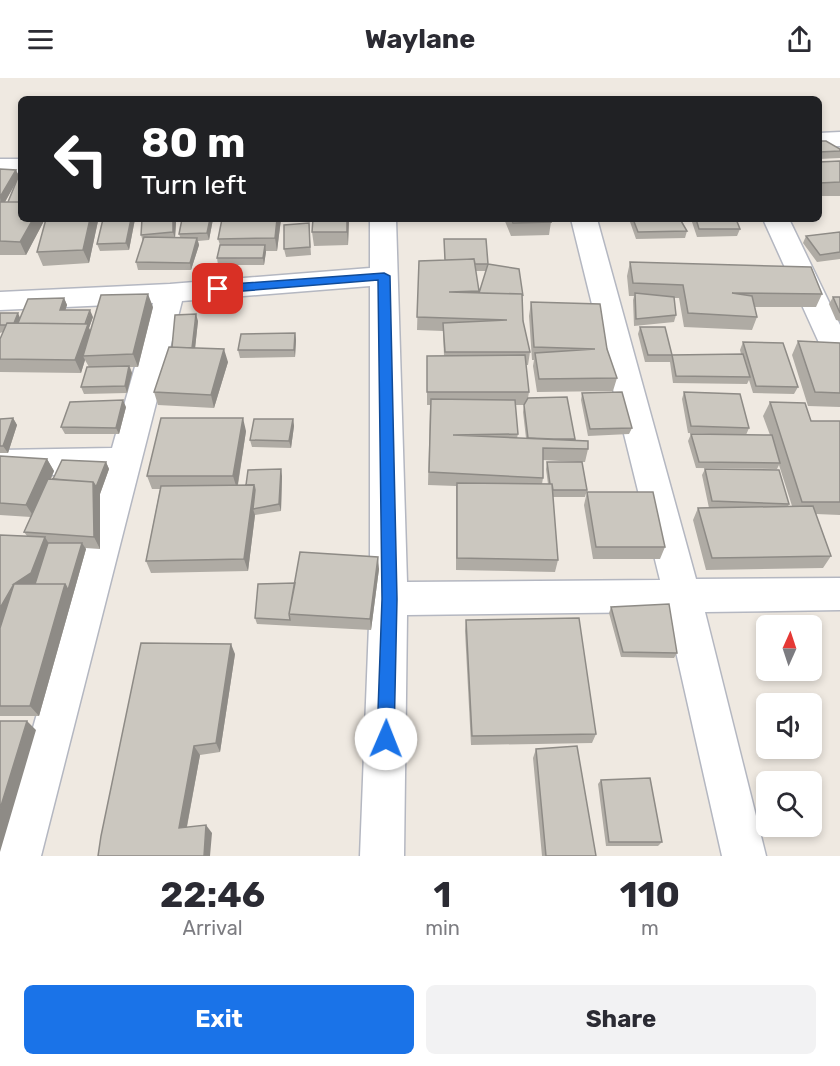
<!DOCTYPE html>
<style>
body{margin:0;font-family:Rubik,sans-serif;background:#f2f2f3;color:#2b2b33;height:100vh;display:flex;flex-direction:column;font-size:22px;white-space:nowrap}
*{box-sizing:border-box;margin:0}
p{font-size:20px;color:#7c7c81}
.icon{flex:none;width:33px;height:33px;fill:none;stroke:currentColor;stroke-width:2;stroke-linecap:round;stroke-linejoin:round}
.map{position:relative;height:778px;overflow:hidden}
.side{display:flex;flex-direction:column;background:#fff;flex:1}
.side>*{flex:none}
.top-card{position:absolute;left:18px;top:18px;width:804px;height:126px;border-radius:9px;box-shadow:0 3px 9px #0003;background:#202124;color:#fff;overflow:hidden}
.needle{width:39px;rotate:3deg}
.controls{position:absolute;left:756px;top:537px;display:grid;gap:12px}
.controls a{display:grid;place-items:center;width:66px;height:66px;border-radius:9px;background:#fff;box-shadow:0 3px 9px #0003;font-size:30px}
.pin{position:absolute;display:grid;place-items:center;width:51px;height:51px;color:#fff;margin:-26px;border-radius:12px;box-shadow:0 3px 9px #0006}
.me{position:absolute;width:66px;margin:-33px;rotate:1deg;stroke-linejoin:round;filter:drop-shadow(0 0 4px #0008)}
.turn{display:flex;align-items:center;gap:21px;height:126px;padding:0 24px;font-size:27px}
.turn .icon{width:78px;height:78px;stroke-width:2.5}
.turn b{display:block;font-size:42px;line-height:51px}
.eta{display:flex;justify-content:space-evenly;align-items:center;height:102px;text-align:center}
.eta b{font-size:36px;font-weight:700;line-height:42px}
.button{display:flex;gap:12px;margin-top:auto;padding:12px 24px}
.button a{flex:1;height:69px;border-radius:9px;background:#1a73e8;color:#fff;font-size:24px;font-weight:700;line-height:69px;text-align:center}
.button a+a{background:#f2f2f3;color:#2b2b33}
header{display:flex;justify-content:space-between;align-items:center;height:78px;padding:0 24px;background:#fff;font-size:27px;font-weight:700}
.map>svg:first-child{display:block}
.lines{fill:none;stroke-linecap:round;stroke-linejoin:round}
.minor-casing{stroke:#b4b7c1;stroke-width:3}
.minor{fill:#fff;fill-rule:evenodd}
.wall{fill:#afaba4;fill-rule:evenodd}
.shaded-wall{fill:#8e8b86}
.building{fill:#cbc7bf;stroke:#8e8b86;stroke-width:1.5}
.route{fill:#1a73e8;stroke:#114b97;stroke-width:1.5}
</style>
<header><svg class="icon" aria-label="menu" viewBox="0 0 24 24"><path d="M4 6h16M4 12h16M4 18h16"/></svg>Waylane<svg class="icon" aria-label="share" viewBox="0 0 24 24"><path d="M12 15V3M7 8l5-5 5 5M5 13v7h14v-7"/></svg></header>
<div class="map">
<svg width="840" height="778" viewBox="0 0 840 778">
<rect width="100%" height="100%" fill="#efe9e1"/>
<g class="lines">
<defs>
<path id="minor" d="M 840,54 L 840,68 L 819,69 L 819,55 Z
M 0,81 L 21,81 L 21,95 L 0,95 Z
M 370,141 L 396,141 L 407,504 L 660,502 L 571,141 L 597,141 L 696,501 L 840,500 L 840,532 L 705,534 L 766,778 L 722,778 L 667,534 L 407,537 L 404,778 L 360,778 L 370,521 L 370,208 L 182,223 L 41,778 L 0,778 L 0,766 L 105,396 L 0,398 L 0,372 L 112,370 L 153,225 L 0,232 L 0,214 L 170,206 L 370,190 Z
M 763,141 L 789,141 L 840,247 L 840,288 L 830,285 L 825,278 Z"/>
</defs>
<use href="#minor" class="minor-casing"/>
<use href="#minor" class="minor"/>
</g>
<path class="wall" d="M 819,63 L 840,71 L 840,80 L 819,81 Z
M 840,83 L 840,118 L 819,118 L 819,84 Z
M 0,91 L 16,92 L 19,98 L 21,141 L 45,141 L 26,177 L 0,177 ZM 16,104 L 8,124 L 5,124 Z
M 46,141 L 97,141 L 98,143 L 89,185 L 43,188 L 37,174 Z
M 103,141 L 135,141 L 129,172 L 100,173 L 97,166 Z
M 182,141 L 213,141 L 209,162 L 198,163 L 199,167 L 191,192 L 138,192 L 136,184 L 143,164 L 141,157 L 176,144 L 175,159 L 180,159 L 179,156 Z
M 222,141 L 281,141 L 277,173 L 266,173 L 264,187 L 218,187 L 217,180 L 220,167 L 218,161 Z
M 313,141 L 349,141 L 348,167 L 314,168 L 312,154 Z
M 504,141 L 550,141 L 551,144 L 549,157 L 511,158 Z
M 629,141 L 680,141 L 687,153 L 685,160 L 636,161 Z
M 691,141 L 736,141 L 740,151 L 737,158 L 697,159 Z
M 309,145 L 311,177 L 286,179 L 284,171 Z
M 840,154 L 840,181 L 817,184 L 803,165 L 806,158 Z
M 444,161 L 488,186 L 523,243 L 530,274 L 528,287 L 526,287 L 529,314 L 528,320 L 575,361 L 575,362 L 588,371 L 585,384 L 582,384 L 587,412 L 585,419 L 553,419 L 558,482 L 555,494 L 456,492 L 456,408 L 428,407 L 430,327 L 427,327 L 427,278 L 444,278 L 443,253 L 417,252 L 419,183 L 445,182 ZM 476,193 L 486,193 L 479,215 L 478,215 ZM 515,327 L 524,327 L 523,334 L 526,360 L 517,360 L 518,356 ZM 543,382 L 577,384 L 547,384 L 546,391 L 548,406 L 542,406 L 543,400 Z
M 630,184 L 822,216 L 816,229 L 755,229 L 757,239 L 752,252 L 684,249 L 679,220 L 674,220 L 676,237 L 674,244 L 634,248 L 633,222 L 634,218 L 629,218 L 627,198 Z
M 833,219 L 840,219 L 840,243 L 836,242 L 829,226 Z
M 64,220 L 67,227 L 65,232 L 93,239 L 89,250 L 91,253 L 153,229 L 138,289 L 130,289 L 132,295 L 127,315 L 84,316 L 81,309 L 89,289 L 85,282 L 81,295 L 0,294 L 0,261 L 3,254 L 0,255 L 0,235 L 20,240 Z
M 531,224 L 607,271 L 617,300 L 613,313 L 537,314 L 533,288 L 534,282 L 532,282 L 529,238 Z
M 198,243 L 195,270 L 228,284 L 214,330 L 158,327 L 154,314 L 172,269 Z
M 640,249 L 672,277 L 741,276 L 740,272 L 743,264 L 798,309 L 794,316 L 753,315 L 749,302 L 747,306 L 673,305 L 670,284 L 645,284 L 638,256 Z
M 295,255 L 296,262 L 295,279 L 240,280 L 238,272 Z
M 798,263 L 840,265 L 840,329 L 808,328 L 792,277 Z
M 684,314 L 749,350 L 746,357 L 770,357 L 763,338 L 770,324 L 811,343 L 840,343 L 840,437 L 816,436 L 831,478 L 823,490 L 706,492 L 693,442 L 698,430 L 709,430 L 702,397 L 705,391 L 789,426 L 788,429 L 792,428 L 779,387 L 777,391 L 696,390 L 688,363 L 691,356 L 733,357 L 688,355 L 682,321 Z
M 582,315 L 632,350 L 629,356 L 588,358 L 581,322 Z
M 126,329 L 119,356 L 65,356 L 61,349 Z
M 13,340 L 17,347 L 8,375 L 0,375 L 0,341 Z
M 293,341 L 294,348 L 291,370 L 252,369 L 250,362 Z
M 246,353 L 238,407 L 246,407 L 282,398 L 281,433 L 255,437 L 248,493 L 151,495 L 146,483 L 160,411 L 152,411 L 147,398 Z
M 0,378 L 47,381 L 54,393 L 51,401 L 53,401 L 106,384 L 109,391 L 100,416 L 100,471 L 85,470 L 86,471 L 39,638 L 0,638 L 0,457 L 27,458 L 24,454 L 31,439 L 0,437 Z
M 587,414 L 665,469 L 660,481 L 593,481 L 584,427 Z
M 379,491 L 371,552 L 257,546 L 255,540 L 295,505 Z
M 611,529 L 677,575 L 674,580 L 621,579 L 609,535 Z
M 466,542 L 596,656 L 592,665 L 471,667 L 465,553 Z
M 235,576 L 220,674 L 200,677 L 187,749 L 212,755 L 98,778 Z
M 536,671 L 596,778 L 542,778 L 533,680 Z
M 601,702 L 662,764 L 658,768 L 606,768 L 598,706 Z"/>
<path class="shaded-wall" d="M 16,92 L 19,99 L 1,131 L 0,119 Z
M 33,141 L 45,141 L 26,177 L 20,164 Z
M 90,141 L 97,141 L 98,143 L 89,185 L 83,172 Z
M 131,141 L 135,141 L 129,172 L 126,165 Z
M 173,141 L 175,141 L 176,144 L 175,161 L 173,154 Z
M 210,141 L 213,141 L 209,162 L 207,155 Z
M 277,141 L 281,141 L 277,173 L 275,160 Z
M 347,141 L 349,141 L 348,167 L 347,154 Z
M 197,160 L 199,167 L 191,192 L 190,185 Z
M 265,167 L 266,174 L 264,187 L 263,180 Z
M 148,216 L 153,229 L 138,289 L 133,276 Z
M 64,220 L 67,227 L 63,240 L 60,232 Z
M 90,232 L 93,239 L 89,250 L 93,259 L 83,278 L 85,282 L 81,295 L 75,282 Z
M 18,235 L 21,242 L 17,248 L 13,247 Z
M 196,236 L 198,243 L 194,280 L 192,273 Z
M 295,255 L 296,262 L 295,279 L 294,272 Z
M 224,271 L 228,284 L 214,330 L 211,317 Z
M 129,288 L 132,295 L 127,315 L 125,308 Z
M 123,322 L 126,329 L 119,356 L 116,350 Z
M 13,340 L 17,347 L 8,375 L 3,368 Z
M 243,340 L 246,353 L 237,411 L 233,398 Z
M 293,341 L 294,348 L 291,370 L 289,363 Z
M 47,381 L 54,393 L 34,439 L 26,427 Z
M 106,384 L 109,391 L 100,416 L 100,471 L 94,459 L 93,404 Z
M 281,391 L 282,398 L 281,433 L 279,426 Z
M 254,407 L 257,419 L 253,431 L 255,437 L 248,493 L 244,481 Z
M 45,459 L 52,471 L 39,507 L 0,556 L 0,530 Z
M 82,465 L 86,471 L 39,638 L 30,628 L 65,506 Z
M 378,479 L 379,491 L 371,552 L 370,541 Z
M 231,566 L 235,576 L 220,674 L 216,665 Z
M 27,643 L 36,652 L 0,774 L 0,731 Z
M 194,668 L 200,677 L 185,758 L 179,750 Z
M 206,747 L 212,755 L 210,778 L 204,778 Z"/>
<path class="building" d="M 819,63 L 826,63 L 840,71 L 840,73 L 819,74 Z
M 840,83 L 840,104 L 819,105 L 819,84 Z
M 0,91 L 16,92 L 0,119 Z
M 19,97 L 21,97 L 21,124 L 8,124 Z
M 0,124 L 21,124 L 21,141 L 33,141 L 20,164 L 0,163 Z
M 46,141 L 90,141 L 83,172 L 37,174 Z
M 103,141 L 131,141 L 126,165 L 97,166 Z
M 142,141 L 173,141 L 173,154 L 141,157 Z
M 182,141 L 210,141 L 207,155 L 179,156 Z
M 222,141 L 277,141 L 275,160 L 218,161 Z
M 313,141 L 347,141 L 347,154 L 312,154 Z
M 511,141 L 550,141 L 551,144 L 513,145 Z
M 633,141 L 680,141 L 687,153 L 638,154 Z
M 696,141 L 736,141 L 740,151 L 699,151 Z
M 309,145 L 310,169 L 284,171 L 284,147 Z
M 840,154 L 840,174 L 820,177 L 806,158 Z
M 144,159 L 197,160 L 190,185 L 136,184 Z
M 444,161 L 486,161 L 488,186 L 475,186 L 474,181 L 445,182 Z
M 220,167 L 265,167 L 263,180 L 217,180 Z
M 474,181 L 479,213 L 449,214 L 522,216 L 523,243 L 530,274 L 445,274 L 443,245 L 507,242 L 417,239 L 419,183 Z
M 630,184 L 811,189 L 822,216 L 732,215 L 752,218 L 757,239 L 688,235 L 683,207 L 633,205 Z
M 488,186 L 519,191 L 523,218 L 522,216 L 479,215 Z
M 635,215 L 674,219 L 676,237 L 636,241 Z
M 148,216 L 133,276 L 83,278 L 101,217 Z
M 833,219 L 840,219 L 840,235 Z
M 64,220 L 60,232 L 90,232 L 85,246 L 18,245 L 28,221 Z
M 531,224 L 600,226 L 607,271 L 617,300 L 539,301 L 535,275 L 595,271 L 534,269 Z
M 0,235 L 18,235 L 14,245 L 7,245 L 6,247 L 0,247 Z
M 196,236 L 192,270 L 172,269 L 175,237 Z
M 7,245 L 88,246 L 75,282 L 0,281 L 0,261 Z
M 640,249 L 665,249 L 672,277 L 648,277 Z
M 295,255 L 294,272 L 238,272 L 241,256 Z
M 798,263 L 840,265 L 840,315 L 815,314 Z
M 743,264 L 783,265 L 798,309 L 756,308 Z
M 169,269 L 224,271 L 211,317 L 154,314 Z
M 743,276 L 750,299 L 676,298 L 672,277 Z
M 525,277 L 529,314 L 427,314 L 427,278 Z
M 129,288 L 125,308 L 81,309 L 87,289 Z
M 622,314 L 632,350 L 590,351 L 582,315 Z
M 684,314 L 740,316 L 749,350 L 691,348 Z
M 567,319 L 575,361 L 554,361 L 528,360 L 524,327 L 528,320 Z
M 431,321 L 515,322 L 518,356 L 453,357 L 588,363 L 588,371 L 543,370 L 543,400 L 429,394 Z
M 123,322 L 116,350 L 61,349 L 70,324 Z
M 770,324 L 805,325 L 811,343 L 840,343 L 840,424 L 802,424 Z
M 13,340 L 3,368 L 0,368 L 0,341 Z
M 161,340 L 243,340 L 233,398 L 147,398 Z
M 254,341 L 293,341 L 289,363 L 250,362 Z
M 691,356 L 772,357 L 780,385 L 699,384 Z
M 0,378 L 47,381 L 26,427 L 0,425 Z
M 62,382 L 106,384 L 96,409 L 93,404 L 53,401 Z
M 547,384 L 582,384 L 587,412 L 553,412 L 552,406 L 550,406 Z
M 281,391 L 279,426 L 253,431 L 255,412 L 254,407 L 246,407 L 248,392 Z
M 705,391 L 779,392 L 789,426 L 712,423 Z
M 48,401 L 93,404 L 94,459 L 24,454 Z
M 457,405 L 552,406 L 558,482 L 457,480 Z
M 254,407 L 244,481 L 146,483 L 161,408 Z
M 587,414 L 653,414 L 665,469 L 596,469 Z
M 813,428 L 831,478 L 712,480 L 698,430 Z
M 0,457 L 45,459 L 31,495 L 14,506 L 65,506 L 30,628 L 0,628 L 0,550 L 14,506 L 0,530 Z
M 48,465 L 82,465 L 68,512 L 65,506 L 35,506 Z
M 300,474 L 378,479 L 370,541 L 289,536 Z
M 295,505 L 289,536 L 290,542 L 255,540 L 258,506 Z
M 669,526 L 677,575 L 623,574 L 611,529 Z
M 579,540 L 596,656 L 472,658 L 466,542 Z
M 141,565 L 231,566 L 216,665 L 194,668 L 179,750 L 206,747 L 204,778 L 98,778 L 101,758 Z
M 0,643 L 27,643 L 0,731 Z
M 577,668 L 596,778 L 546,778 L 536,671 Z
M 650,700 L 662,764 L 609,764 L 601,702 Z"/>
<path class="route" d="M 384,195 L 390,198 L 397,521 L 394,661 L 392,667 L 386,670 L 379,667 L 377,661 L 382,521 L 378,202 L 218,215 L 212,211 L 218,207 Z"/>
</svg>
<div class="controls">
<a><svg class="needle" viewBox="-14 -14 28 28"><path d="M0-13l5 13h-10z" fill="#e53935"/><path d="M0 13l5-13h-10z" fill="#7c7c81"/></svg></a>
<a><svg class="icon" aria-label="sound" viewBox="0 0 24 24"><path d="M4 9h4l5-4v14l-5-4H4zM17 9q2 3 0 6"/></svg></a>
<a><svg class="icon" aria-label="search" viewBox="0 0 24 24"><circle cx="10" cy="10" r="6"/><path d="M15 15l6 6"/></svg></a>
</div>
<div class="pin" style="left:218px;top:211px;background:#d93025"><svg class="icon" aria-label="arrive" viewBox="0 0 24 24"><path d="M6 21V4h12l-3 4 3 4H6"/></svg></div>
<svg class="me" style="left:386px;top:661px" viewBox="-20 -20 40 40"><circle r="19" fill="#fff"/><path d="M0-13L10 11 0 6-10 11z" fill="#1a73e8"/></svg>
<div class="top-card">
<div class="turn"><svg class="icon" aria-label="left" viewBox="0 0 24 24"><path d="M17 20v-9H6M10 6l-5 5 5 5"/></svg><div><b>80 m</b>Turn left</div></div>
</div>
</div>
<section class="side">
<div class="eta">
<div><b>22:46</b><p>Arrival</p></div>
<div><b>1</b><p>min</p></div>
<div><b>110</b><p>m</p></div>
</div>
<div class="button"><a>Exit</a><a>Share</a></div>
</section>
